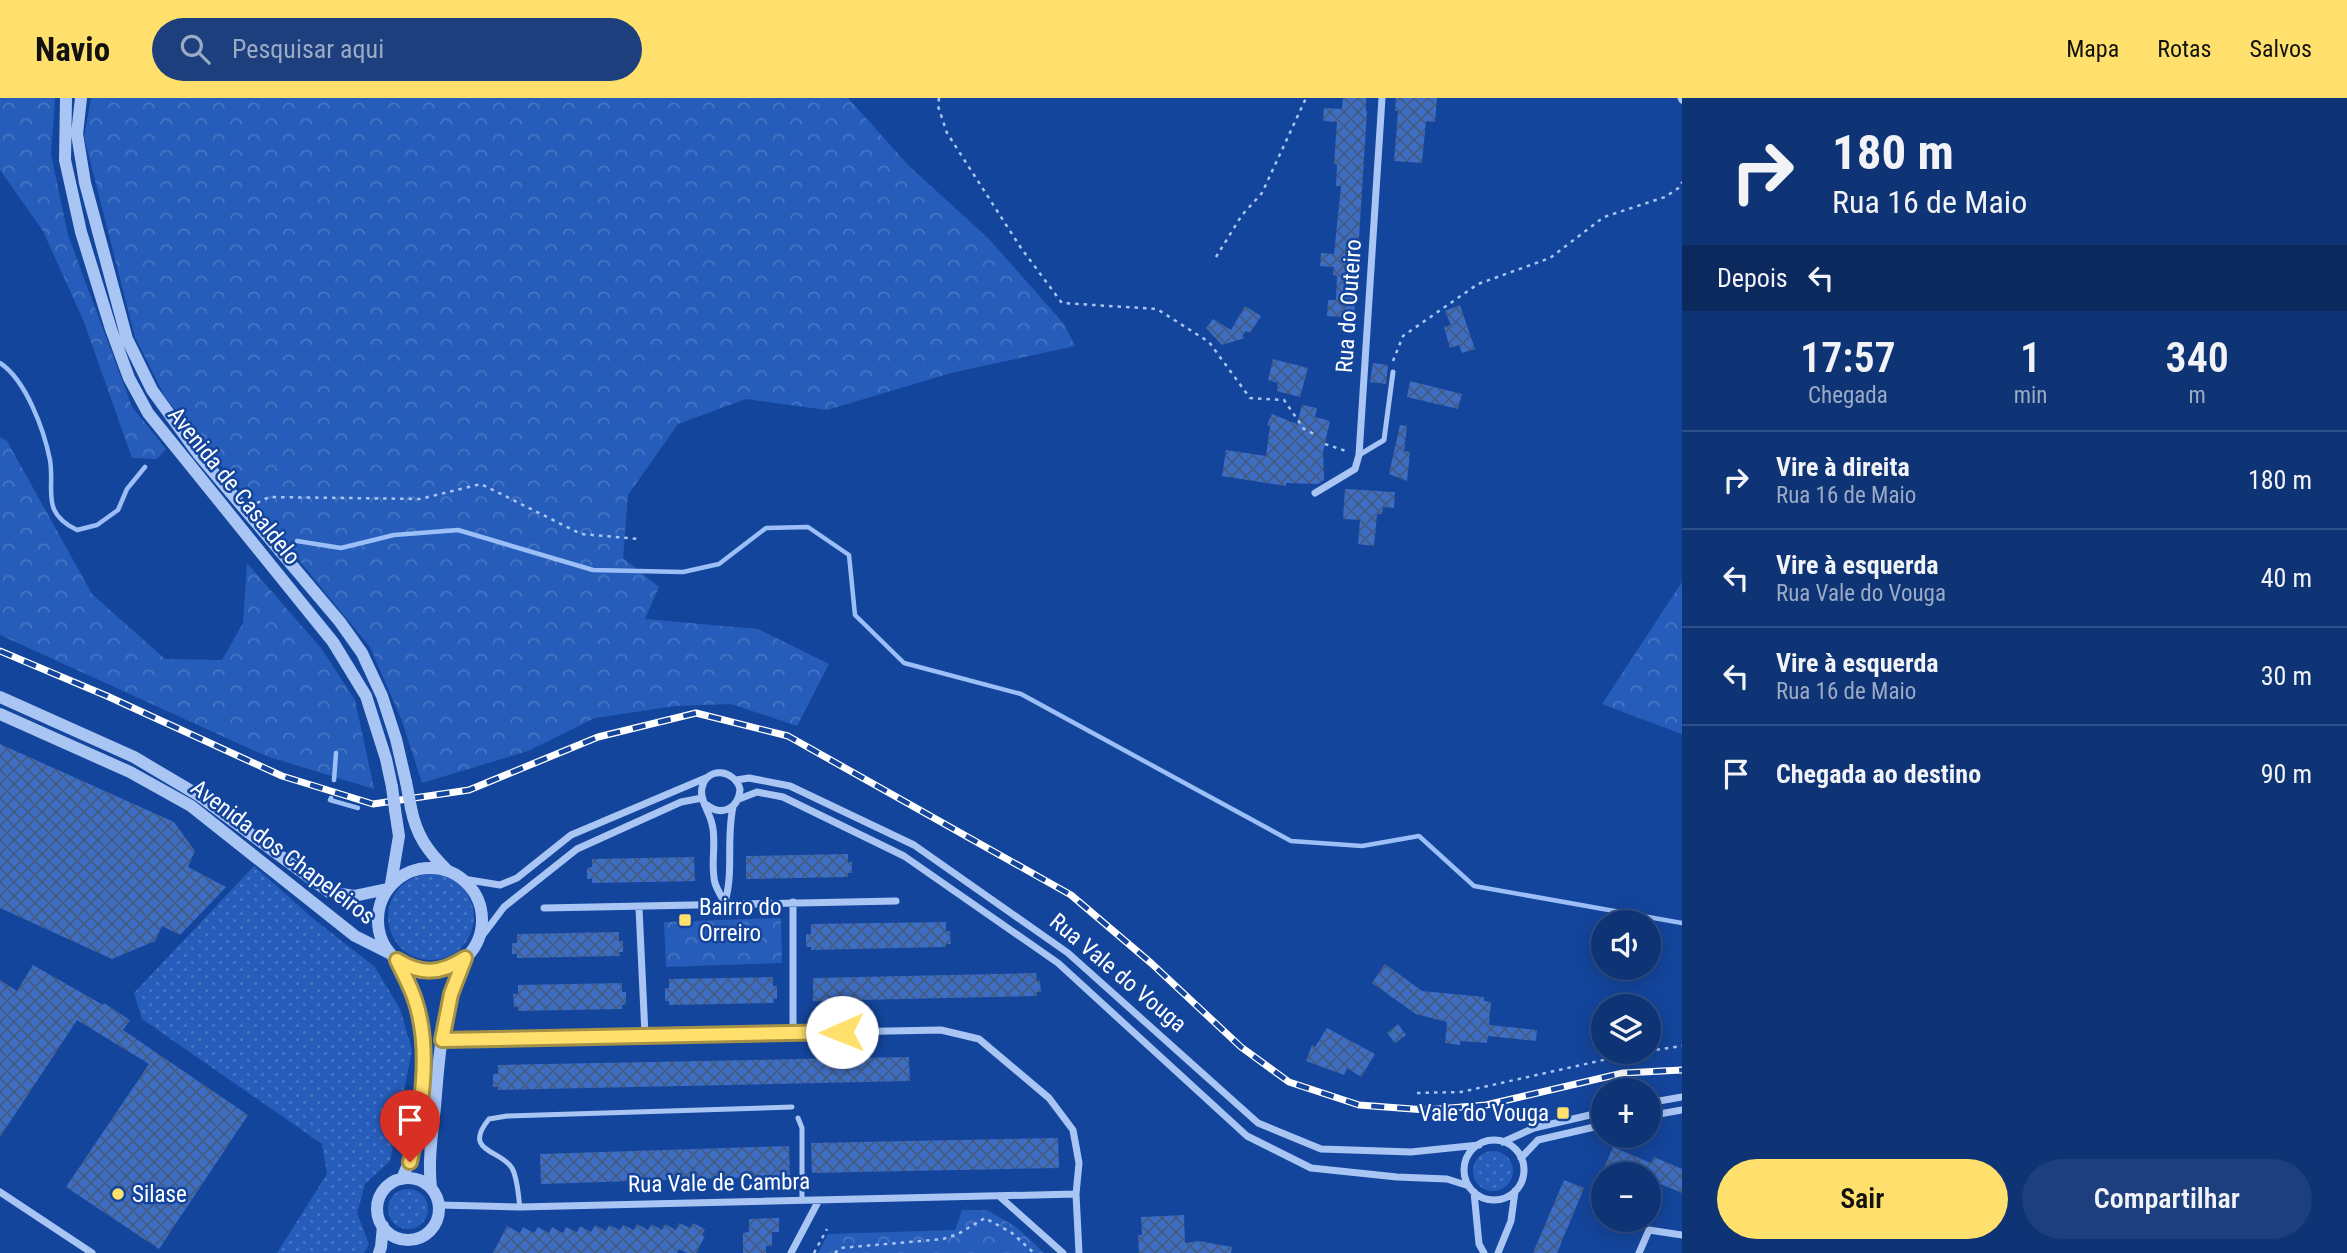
<!DOCTYPE html>
<html lang="pt">
<meta charset="utf-8">
<style>
body{margin:0;font-family:"Roboto Condensed",sans-serif;background:#1d3f7d;color:#f1f3f6;height:100vh;display:flex;flex-direction:column;font-size:26px;white-space:nowrap}
*{box-sizing:border-box;margin:0}
p{font-size:23px;color:#9baac5}
.icon{flex:none;width:38px;height:38px;fill:none;stroke:currentColor;stroke-width:2;stroke-linecap:round;stroke-linejoin:round}
.map{position:relative;flex:1;overflow:hidden}
.sheet{display:flex;flex-direction:column;background:#0f3475;width:665px}
.sheet>*{flex:none}
.guide{background:#0f3475;color:#f1f3f6;overflow:hidden}
.controls{position:absolute;left:1591px;top:812px;display:grid;gap:14px}
.controls a{display:grid;place-items:center;width:70px;height:70px;border-radius:50%;background:#0f3475;box-shadow:0 4px 18px #0003,0 0 0 2px #2f4f87;font-size:35px}
.pin{position:absolute;display:grid;place-items:center;width:60px;height:60px;color:#fff;margin:-72px -30px;border-radius:50% 50% 50% 0;rotate:-45deg;box-shadow:0 0 7px #0007}
.pin .icon{rotate:45deg}
.me{position:absolute;width:77px;margin:-38px;rotate:269deg;stroke-linejoin:round;filter:drop-shadow(0 0 5px #0008)}
.turn{display:flex;align-items:center;gap:24px;height:147px;padding:0 35px;font-size:32px}
.turn .icon{width:91px;height:91px;stroke-width:2.5}
.turn b{display:block;font-size:49px;line-height:60px}
.then{display:flex;align-items:center;height:66px;padding:0 35px;background:#0003;gap:14px;font-size:26px}
.eta{display:flex;justify-content:space-evenly;align-items:center;height:119px;text-align:center}
.eta b{font-size:42px;font-weight:600;line-height:49px}
.primary-button{display:flex;gap:14px;margin-top:auto;padding:14px 35px}
.primary-button a{flex:1;height:80px;border-radius:42px;background:#ffe06c;color:#111;font-size:28px;font-weight:600;line-height:80px;text-align:center}
.primary-button a+a{background:#1d3f7d;color:#f1f3f6}
ul{padding:0;list-style:none}
li{display:flex;align-items:center;gap:21px;height:98px;padding:0 35px;border-top:2px solid #2f4f87}
li div{flex:1}
li b{display:block;font-size:26px}
li em{font-style:normal}
header{display:flex;align-items:center;gap:42px;box-sizing:border-box;height:98px;padding:0 35px;background:#ffe06c;color:#111}
header strong{font-size:33px}
nav{display:flex;gap:38px;margin-inline-start:auto;font-size:24px}
.search{width:490px;height:63px;background:#1d3f7d;display:flex;align-items:center;gap:18px;box-sizing:border-box;padding:0 24px;border-radius:38px;color:#9baac5;font-size:26px}
main{display:flex;flex:1;min-height:0}
.map>svg:first-child{display:block}
.grass{fill:url(#grass-dots)}
.forest{fill:url(#forest-crowns)}
.lines{fill:none;stroke-linecap:round;stroke-linejoin:round}
.stream{stroke:#9bbff6;stroke-width:4.5}
.building{fill:url(#building-cross-hatch)}
.path{stroke:#a9c5f4;stroke-width:2.5;stroke-dasharray:3.5 5;stroke-linecap:butt}
.service{stroke:#a9c5f4;stroke-width:5}
.minor{stroke:#a9c5f4;stroke-width:7}
.tertiary{stroke:#a9c5f4;stroke-width:12}
.rail-casing{stroke:#fff;stroke-width:7}
.rail{stroke:#14459c;stroke-width:4.5;stroke-dasharray:13;stroke-linecap:butt}
.tertiary-bridge{stroke:#a9c5f4;stroke-width:12}
.route-casing{stroke:#a69246;stroke-width:18}
.route{stroke:#ffe06c;stroke-width:12}
.poi-dot{fill:#ffe06c;stroke:#14459c;stroke-width:2.5}
.labels{text-anchor:middle;dominant-baseline:central;stroke-width:5;stroke-linejoin:round;paint-order:stroke}
.street-label{font-size:23px;fill:#fff;stroke:#14459c}
.poi-label{font-size:23px;fill:#fff;stroke:#14459c;text-anchor:start}
</style>
<header>
<strong>Navio</strong>
<div class="search"><svg class="icon" aria-label="search" viewBox="0 0 24 24"><circle cx="10" cy="10" r="6"/><path d="M15 15l6 6"/></svg>Pesquisar aqui</div>
<nav><a>Mapa</a><a>Rotas</a><a>Salvos</a></nav>
</header>
<main>
<div class="map">
<svg width="1682" height="1155" viewBox="0 0 1682 1155">
<defs>
<pattern id="grass-dots" width="8" height="8" patternUnits="userSpaceOnUse" patternTransform="scale(1.75)"><rect width="8" height="8" fill="#275dba"/><path d="M2 2h.1M6 6h.1" fill="none" stroke="#4775c4" stroke-width="1.8" stroke-linecap="round"/></pattern>
<pattern id="forest-crowns" width="20" height="18" patternUnits="userSpaceOnUse" patternTransform="scale(1.75)"><rect width="20" height="18" fill="#275dba"/><path d="M2 6a3 3 0 1 1 6 0M12 15a3 3 0 1 1 6 0" fill="none" stroke="#4775c4"/></pattern>
<pattern id="building-cross-hatch" width="8" height="8" patternUnits="userSpaceOnUse" patternTransform="scale(1.75)"><rect width="8" height="8" fill="#3d6ec3"/><path d="M0 0l8 8M0 8l8-8" fill="none" stroke="#455b82"/></pattern>
</defs>
<rect width="100%" height="100%" fill="#14459c"/>
<path class="grass" d="M 254,768 L 315,822 L 375,869 L 400,911 L 412,952 L 390,1063 L 365,1086 L 357,1115 L 369,1146 L 364,1155 L 277,1155 L 327,1076 L 322,1046 L 142,921 L 134,895 Z
M388 819a43 43 0 1 1 86 0a43 43 0 1 1-86 0Z
M1473 1073a20 20 0 1 1 40 0a20 20 0 1 1-40 0Z
M388 1111a20 20 0 1 1 40 0a20 20 0 1 1-40 0Z"/>
<path class="forest" d="M 0,0 L 55,0 L 51,56 L 68,137 L 132,309 L 166,351 L 157,361 L 132,360 L 84,224 L 43,133 L 0,72 Z
M 91,0 L 848,0 L 909,68 L 989,141 L 1064,226 L 1075,248 L 951,275 L 827,312 L 746,301 L 678,326 L 628,397 L 623,460 L 659,489 L 645,521 L 758,531 L 829,566 L 797,628 L 731,606 L 675,608 L 595,620 L 528,653 L 422,685 L 402,623 L 370,549 L 165,299 L 135,239 L 84,39 Z
M 0,339 L 7,343 L 92,496 L 165,561 L 222,562 L 243,525 L 247,465 L 321,550 L 355,602 L 374,691 L 266,658 L 0,537 Z
M 1682,484 L 1682,636 L 1602,606 Z
M 781,820 L 782,865 L 666,869 L 664,824 Z
M 962,1112 L 987,1112 L 1016,1129 L 1044,1155 L 818,1155 L 828,1136 L 955,1132 Z"/>
<g class="lines">
<path class="stream" d="M 0,265 C 26,282 44,332 50,362 C 55,393 40,414 77,432 L 97,427 L 118,412 L 127,391 L 145,369
M 297,443 L 341,450 L 394,437 L 458,432 L 593,472 L 683,474 L 719,466 L 766,430 L 808,429 L 849,457 L 855,517 L 904,565 L 1021,596 L 1291,743 L 1362,748 L 1419,738 L 1474,788 L 1682,825
M 334,682 L 336,655
M 331,700 L 330,702 L 358,710"/>
</g>
<path class="building" d="M 1343,0 L 1366,0 L 1366,13 L 1367,13 L 1354,220 L 1327,218 L 1328,202 L 1336,202 L 1337,178 L 1333,177 L 1334,169 L 1320,168 L 1321,155 L 1334,156 L 1341,88 L 1336,88 L 1337,66 L 1334,66 L 1337,24 L 1323,23 L 1324,10 L 1342,11 Z
M 1396,0 L 1437,0 L 1435,24 L 1426,23 L 1422,65 L 1394,63 L 1398,13 L 1395,13 Z
M 1460,207 L 1475,251 L 1462,255 L 1459,247 L 1450,250 L 1444,229 L 1451,227 L 1445,213 Z
M 1245,208 L 1261,218 L 1250,235 L 1246,233 L 1242,238 L 1245,240 L 1222,247 L 1206,230 L 1213,221 L 1231,232 Z
M 1273,261 L 1308,270 L 1300,299 L 1277,293 L 1278,285 L 1268,282 Z
M 1373,265 L 1388,267 L 1386,286 L 1370,284 Z
M 1410,283 L 1462,296 L 1458,311 L 1407,299 Z
M 1302,307 L 1317,310 L 1315,319 L 1330,323 L 1323,354 L 1324,382 L 1318,386 L 1286,385 L 1286,388 L 1222,378 L 1226,352 L 1266,358 L 1270,328 L 1267,327 L 1272,316 L 1297,326 Z
M 1400,327 L 1407,328 L 1404,353 L 1410,354 L 1407,383 L 1389,376 Z
M 1345,391 L 1395,394 L 1394,410 L 1383,409 L 1382,416 L 1377,416 L 1374,448 L 1358,446 L 1360,422 L 1343,421 Z
M 0,646 L 174,724 L 195,753 L 188,769 L 226,789 L 180,837 L 162,828 L 155,843 L 112,861 L 0,810 Z
M 848,756 L 848,764 L 852,764 L 852,775 L 848,775 L 848,779 L 746,781 L 746,758 Z
M 694,759 L 695,783 L 592,785 L 592,781 L 587,781 L 587,770 L 592,769 L 592,761 Z
M 946,824 L 946,833 L 950,833 L 951,846 L 946,846 L 946,849 L 811,852 L 811,849 L 806,849 L 806,836 L 811,836 L 811,826 Z
M 619,834 L 619,843 L 623,843 L 623,854 L 619,854 L 620,858 L 517,860 L 517,856 L 512,856 L 512,845 L 517,845 L 517,836 Z
M 1385,866 L 1422,893 L 1484,899 L 1484,903 L 1491,904 L 1489,927 L 1537,932 L 1536,943 L 1488,938 L 1487,945 L 1460,943 L 1460,947 L 1445,945 L 1447,924 L 1416,916 L 1372,885 Z
M 33,867 L 103,907 L 104,905 L 130,922 L 123,932 L 248,1017 L 159,1151 L 66,1089 L 149,966 L 77,922 L 0,1039 L 0,882 L 17,893 Z
M 1036,875 L 1037,883 L 1040,883 L 1041,894 L 1037,894 L 1037,898 L 813,903 L 813,880 Z
M 773,879 L 773,888 L 777,888 L 777,901 L 773,901 L 774,905 L 669,907 L 669,903 L 665,903 L 665,890 L 669,890 L 669,881 Z
M 622,885 L 622,894 L 626,894 L 626,906 L 622,907 L 622,911 L 518,913 L 518,909 L 514,909 L 513,896 L 518,896 L 518,887 Z
M 1398,926 L 1406,937 L 1395,945 L 1387,935 Z
M 1327,930 L 1375,956 L 1361,979 L 1347,970 L 1344,977 L 1306,963 L 1312,947 L 1315,949 Z
M 909,959 L 910,983 L 498,992 L 498,989 L 493,989 L 493,976 L 498,976 L 498,967 Z
M 1058,1040 L 1059,1070 L 812,1075 L 811,1045 Z
M 789,1048 L 790,1078 L 541,1086 L 540,1056 Z
M 1613,1049 L 1651,1065 L 1654,1059 L 1682,1071 L 1682,1095 L 1648,1081 L 1648,1076 L 1618,1076 L 1604,1070 Z
M 1564,1082 L 1584,1090 L 1557,1155 L 1533,1155 Z
M 1184,1117 L 1185,1145 L 1199,1143 L 1232,1149 L 1231,1155 L 1139,1155 L 1138,1137 L 1142,1137 L 1141,1119 Z
M 779,1120 L 779,1134 L 772,1134 L 772,1148 L 766,1148 L 766,1155 L 743,1155 L 743,1135 L 749,1134 L 749,1121 Z
M 679,1125 L 690,1130 L 693,1125 L 705,1131 L 702,1137 L 705,1138 L 696,1155 L 687,1155 L 679,1151 L 677,1155 L 493,1155 L 507,1128 L 520,1135 L 523,1129 L 534,1135 L 538,1129 L 549,1135 L 552,1129 L 563,1135 L 566,1129 L 577,1134 L 580,1128 L 591,1134 L 595,1127 L 606,1133 L 609,1127 L 620,1132 L 623,1127 L 634,1132 L 637,1126 L 648,1132 L 651,1126 L 662,1132 L 665,1126 L 676,1132 Z"/>
<g class="lines">
<path class="path" d="M 939,0 L 938,8 L 947,35 L 1021,150 L 1062,205 L 1157,211 L 1209,244 L 1250,300 L 1284,302 L 1304,331 L 1314,336
M 1216,159 L 1242,117 L 1262,95 L 1306,0
M 1393,263 L 1403,238 L 1478,186 L 1550,160 L 1604,119 L 1665,99 L 1680,89 L 1682,84
M 1325,346 L 1349,354
M 257,405 L 269,399 L 420,401 L 481,386 L 581,436 L 638,441
M 1648,953 L 1682,948
M 1417,995 L 1461,994 L 1639,954
M 814,1155 L 827,1131
M 835,1155 L 840,1150 L 943,1141 L 958,1136 L 985,1120 L 1012,1135 L 1034,1155"/>
<path class="service" d="M 1359,357 L 1384,342 L 1393,274
M 798,1020 L 802,1030 L 802,1102
M 520,1109 C 518,1097 518,1081 512,1070 C 500,1051 462,1054 489,1021 L 507,1018 L 792,1009"/>
<path class="minor" d="M 1681,0 L 1682,2
M 1315,395 L 1355,371 L 1359,357 L 1382,0
M 736,682 L 749,680 L 790,688 L 914,747 L 1068,855 L 1258,1025 L 1321,1051 L 1411,1054 L 1479,1047
M 739,701 L 757,694 L 783,699 L 904,758 L 1058,865 L 1247,1038 L 1311,1070 L 1397,1079 L 1447,1081 L 1469,1088
M 707,707 C 722,719 739,710 740,691 C 735,672 707,667 702,690 C 699,701 710,715 712,726 C 717,745 710,766 715,785 C 717,792 722,799 725,805
M 463,781 L 500,787 L 517,780 L 571,737 L 708,679
M 725,804 C 734,773 726,741 733,709
M 793,804 L 793,935
M 544,810 L 896,803
M 639,810 L 645,937
M 476,846 L 504,809 L 577,751 L 681,704 L 702,700
M 441,942 L 941,932 L 979,941 L 1049,1000 L 1073,1032 L 1079,1065 L 1076,1096 L 1079,1155
M 1648,1005 L 1682,999
M 1648,1018 L 1682,1012
M1464 1072a30 30 0 1 1 60 0a30 30 0 1 1-60 0Z
M 1503,1044 L 1534,1030 L 1603,1014
M 1521,1060 L 1538,1042 L 1603,1027
M 0,1094 L 92,1155
M 1474,1094 L 1479,1146 L 1484,1155
M 999,1098 L 1063,1155
M 439,1107 L 520,1109 L 1076,1096
M 791,1155 L 819,1102
M 1498,1155 L 1511,1123 L 1515,1093
M 1639,1155 L 1649,1132 L 1682,1137"/>
<path class="tertiary" d="M 66,0 L 65,62 L 81,134 L 111,231 L 129,280 L 148,315 L 333,544 L 366,598 L 386,661 L 392,689
M 81,0 L 77,36 L 85,85 L 127,241 L 152,292 L 199,357 L 340,524 L 362,555 L 382,598 L 396,641 L 406,684
M 0,599 L 134,659 L 198,697 L 329,794 L 354,798 L 387,791
M 0,616 L 130,674 L 191,708 L 355,838 L 389,855
M 411,710 C 416,736 427,753 447,772
M378 822a52 52 0 1 1 104 0a52 52 0 1 1-104 0Z
M 391,786 L 399,738 L 395,712
M 397,863 L 415,901 L 424,950 L 415,1041 L 409,1064 L 402,1081
M377 1111a31 31 0 1 1 62 0a31 31 0 1 1-62 0Z
M 431,1090 C 428,1063 432,1036 435,1009 C 439,958 442,907 465,861
M 379,1155 L 381,1149 L 383,1128"/>
<defs>
<path id="rail" d="M 0,553 L 107,598 L 282,678 L 373,706 L 469,692 L 598,639 L 696,615 L 788,638 L 1071,797 L 1151,865 L 1241,949 L 1289,984 L 1359,1007 L 1426,1012 L 1486,1007 L 1623,975 L 1682,972"/>
</defs>
<use href="#rail" class="rail-casing"/>
<use href="#rail" class="rail"/>
<path class="tertiary-bridge" d="M 406,684 L 411,710
M 392,689 L 395,712"/>
</g>
<g class="lines">
<defs>
<path id="route" d="M 410,1064 C 421,1013 432,953 415,902 C 411,889 403,875 397,862 C 421,877 441,876 465,860 L 451,896 L 442,942 L 842,934"/>
</defs>
<use href="#route" class="route-casing"/>
<use href="#route" class="route"/>
</g>
<g class="poi-dot">
<rect x="678" y="815" width="14" height="14" rx="3.5"/>
<rect x="1556" y="1008" width="14" height="14" rx="3.5"/>
<circle cx="118" cy="1096" r="7"/>
</g>
<g class="labels">
<g class="street-label">
<text transform="translate(1349 208) rotate(-86)">Rua do Outeiro</text>
<text transform="translate(234 388) rotate(51)">Avenida de Casaldelo</text>
<text transform="translate(283 754) rotate(37)">Avenida dos Chapeleiros</text>
<text transform="translate(1118 875) rotate(40)">Rua Vale do Vouga</text>
<text transform="translate(719 1085) rotate(-1)">Rua Vale de Cambra</text>
</g>
<g class="poi-label">
<text x="699" y="809">Bairro do<tspan x="699" dy="26">Orreiro</tspan></text>
<text x="1549" y="1015" text-anchor="end">Vale do Vouga</text>
<text x="132" y="1096">Silase</text>
</g>
</g>
</svg>
<div class="controls">
<a><svg class="icon" aria-label="sound" viewBox="0 0 24 24"><path d="M4 9h4l5-4v14l-5-4H4zM17 9q2 3 0 6"/></svg></a>
<a><svg class="icon" aria-label="layers" viewBox="0 0 24 24"><path d="M12 4l9 5-9 5-9-5zM3 14l9 5 9-5"/></svg></a>
<a>+</a>
<a>−</a>
</div>
<div class="pin" style="left:410px;top:1064px;background:#d93025"><svg class="icon" aria-label="arrive" viewBox="0 0 24 24"><path d="M6 21V4h12l-3 4 3 4H6"/></svg></div>
<svg class="me" style="left:842px;top:934px" viewBox="-20 -20 40 40"><circle r="19" fill="#fff"/><path d="M0-13L10 11 0 6-10 11z" fill="#ffe06c"/></svg>
</div>
<section class="sheet">
<div class="guide">
<div class="turn"><svg class="icon" aria-label="right" viewBox="0 0 24 24"><path d="M7 20v-9h11M14 6l5 5-5 5"/></svg><div><b>180 m</b>Rua 16 de Maio</div></div>
<div class="then">Depois<svg class="icon" aria-label="left" viewBox="0 0 24 24"><path d="M17 20v-9H6M10 6l-5 5 5 5"/></svg></div>
</div>
<div class="eta">
<div><b>17:57</b><p>Chegada</p></div>
<div><b>1</b><p>min</p></div>
<div><b>340</b><p>m</p></div>
</div>
<ul>
<li><svg class="icon" aria-label="right" viewBox="0 0 24 24"><path d="M7 20v-9h11M14 6l5 5-5 5"/></svg><div><b>Vire à direita</b><p>Rua 16 de Maio</p></div><em>180 m</em></li>
<li><svg class="icon" aria-label="left" viewBox="0 0 24 24"><path d="M17 20v-9H6M10 6l-5 5 5 5"/></svg><div><b>Vire à esquerda</b><p>Rua Vale do Vouga</p></div><em>40 m</em></li>
<li><svg class="icon" aria-label="left" viewBox="0 0 24 24"><path d="M17 20v-9H6M10 6l-5 5 5 5"/></svg><div><b>Vire à esquerda</b><p>Rua 16 de Maio</p></div><em>30 m</em></li>
<li><svg class="icon" aria-label="arrive" viewBox="0 0 24 24"><path d="M6 21V4h12l-3 4 3 4H6"/></svg><div><b>Chegada ao destino</b></div><em>90 m</em></li>
</ul>
<div class="primary-button"><a>Sair</a><a>Compartilhar</a></div>
</section>
</main>
